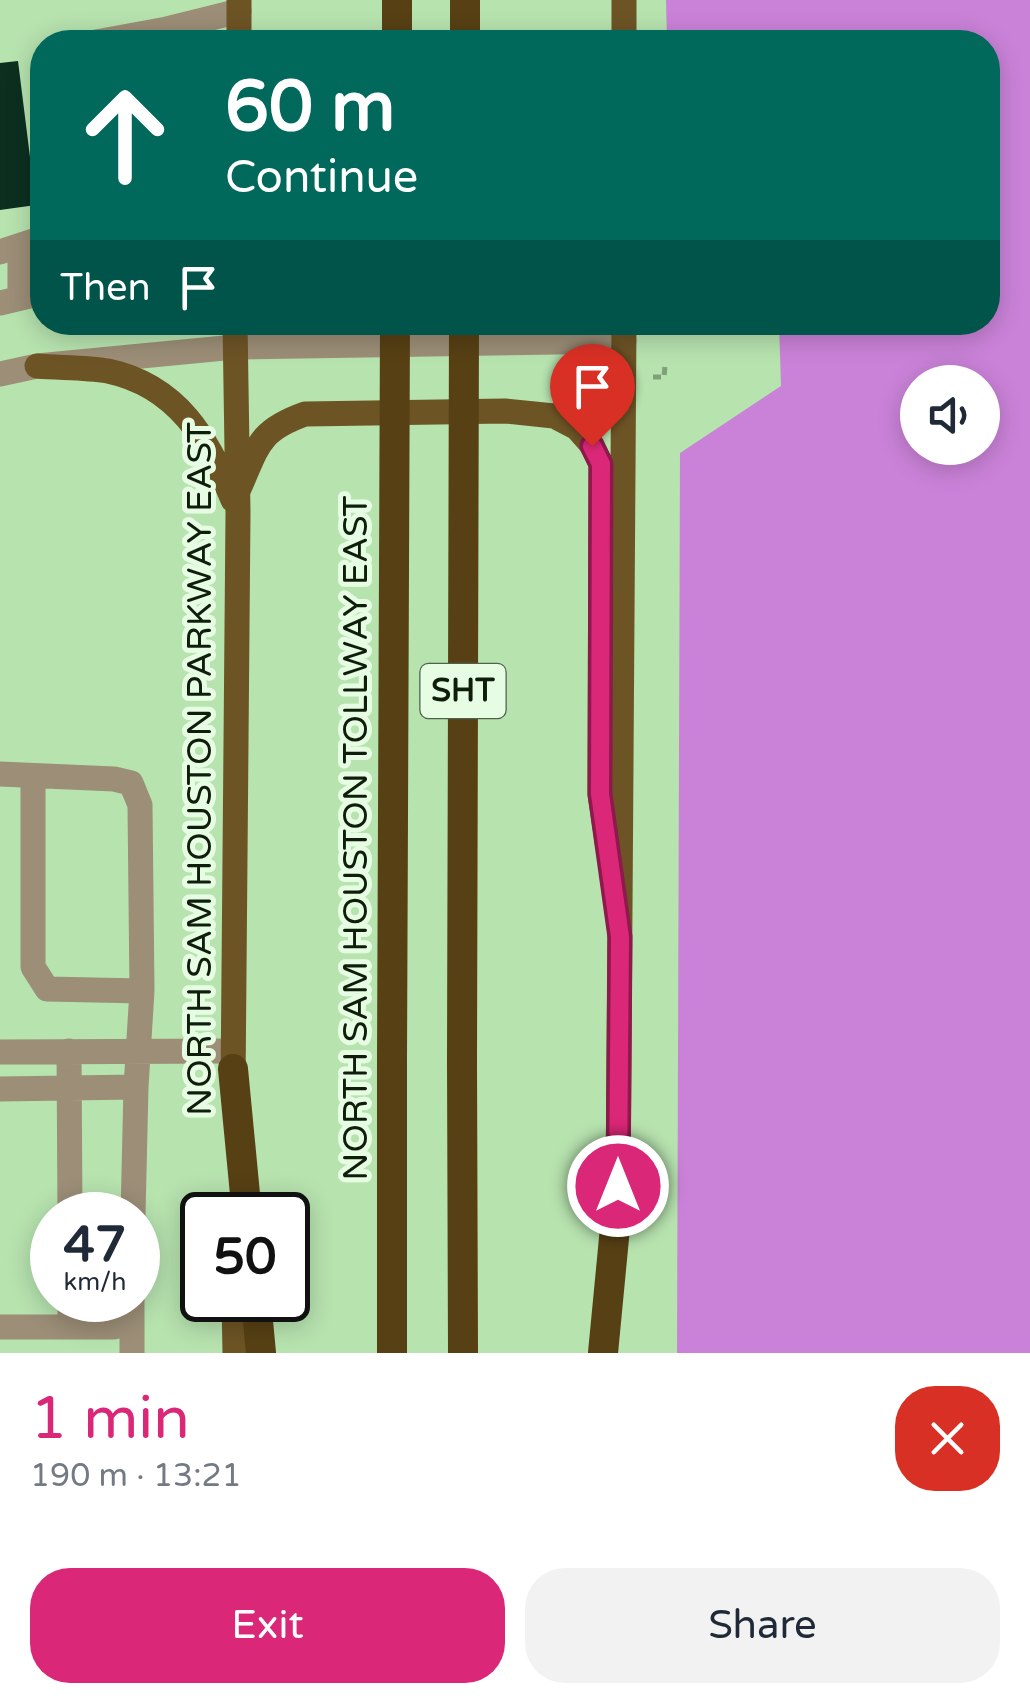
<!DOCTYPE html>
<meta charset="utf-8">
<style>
body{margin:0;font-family:"Varela Round",sans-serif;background:#f2f2f3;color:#1f2937;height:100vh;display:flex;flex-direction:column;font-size:38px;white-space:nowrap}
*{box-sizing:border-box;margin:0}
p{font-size:32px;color:#747a83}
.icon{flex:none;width:55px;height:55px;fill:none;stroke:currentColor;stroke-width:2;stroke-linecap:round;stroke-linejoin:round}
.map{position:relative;height:1353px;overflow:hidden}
.side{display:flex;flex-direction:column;background:#fff;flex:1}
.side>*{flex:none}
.banner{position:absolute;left:30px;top:30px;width:970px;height:305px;border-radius:40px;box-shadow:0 5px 25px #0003;background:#00695c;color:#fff;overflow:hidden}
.controls{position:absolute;left:900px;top:365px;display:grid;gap:20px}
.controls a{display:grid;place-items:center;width:100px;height:100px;border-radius:50%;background:#fff;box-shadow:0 5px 25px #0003;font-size:50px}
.speed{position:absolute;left:30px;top:1192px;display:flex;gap:20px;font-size:50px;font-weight:700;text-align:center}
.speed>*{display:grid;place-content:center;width:130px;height:130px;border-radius:50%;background:#fff;box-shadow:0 5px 25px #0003;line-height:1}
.speed small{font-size:25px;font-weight:400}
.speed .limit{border:5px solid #111;border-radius:15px;background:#fff;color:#111}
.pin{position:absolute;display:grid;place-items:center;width:85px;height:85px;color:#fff;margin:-102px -42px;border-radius:50% 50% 50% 0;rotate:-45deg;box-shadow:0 0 10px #0007}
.pin .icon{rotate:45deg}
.me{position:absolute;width:110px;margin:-55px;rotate:0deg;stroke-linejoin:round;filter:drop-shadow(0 0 8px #0008)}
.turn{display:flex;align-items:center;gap:35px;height:210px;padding:0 30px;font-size:45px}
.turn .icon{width:130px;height:130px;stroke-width:2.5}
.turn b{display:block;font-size:70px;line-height:85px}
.then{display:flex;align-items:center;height:95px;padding:0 30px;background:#0003;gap:20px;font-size:38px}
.round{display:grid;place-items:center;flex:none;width:105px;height:105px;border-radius:40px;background:#f2f2f3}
.headline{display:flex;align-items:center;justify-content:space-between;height:170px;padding:0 30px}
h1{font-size:60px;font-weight:600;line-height:75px;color:#db2777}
.cta{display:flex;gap:20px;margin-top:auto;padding:20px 30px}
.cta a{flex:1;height:115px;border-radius:40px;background:#db2777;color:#fff;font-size:40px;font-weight:600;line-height:115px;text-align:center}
.cta a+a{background:#f2f2f3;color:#1f2937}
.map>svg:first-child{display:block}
.forest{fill:#ca82d8;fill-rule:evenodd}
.building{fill:#0c2f20}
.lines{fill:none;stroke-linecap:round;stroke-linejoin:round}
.path{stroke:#7fa178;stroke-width:5;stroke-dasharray:8 5;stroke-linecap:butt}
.minor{stroke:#9c8e77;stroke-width:25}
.major{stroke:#6d5425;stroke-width:25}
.highway{stroke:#574014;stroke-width:30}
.highway-bridge{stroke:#574014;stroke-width:30}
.route-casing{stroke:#8e194d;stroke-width:25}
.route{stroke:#db2777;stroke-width:18}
.labels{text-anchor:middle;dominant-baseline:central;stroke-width:10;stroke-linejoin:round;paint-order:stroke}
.shield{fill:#e7fde3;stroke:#4f614c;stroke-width:2.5}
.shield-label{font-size:32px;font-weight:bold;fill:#0e1e0b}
.street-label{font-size:35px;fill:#0e1e0b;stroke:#e7fde3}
</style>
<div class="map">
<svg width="1030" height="1353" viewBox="0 0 1030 1353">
<rect width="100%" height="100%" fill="#b7e3af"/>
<path class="forest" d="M 666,0 L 1030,0 L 1030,1353 L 677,1353 L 680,453 L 781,386 L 779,323 L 988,322 L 988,42 L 667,42 ZM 918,382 L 982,382 L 982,448 L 918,448 Z"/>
<path class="building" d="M 18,61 L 36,205 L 0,210 L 0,63 Z"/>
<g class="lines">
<path class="path" d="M 669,322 L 669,333
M 653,377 L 664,377 L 665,366"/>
<path class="minor" d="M 96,42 L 167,29
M 164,42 L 167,29 L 239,11
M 0,252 L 42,238
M 20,298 L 20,246
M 0,303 L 42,293
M 0,374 L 37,366 L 235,347 L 624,341
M 0,774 L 114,779 L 131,783 L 140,805 L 142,991 L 136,1087 L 0,1089
M 33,776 L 33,967 L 47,989 L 142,991
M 69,1051 L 70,1215
M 0,1052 L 233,1051
M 133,1215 L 136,1087
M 70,1300 L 70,1327
M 132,1308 L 132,1353
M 0,1327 L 114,1327 L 132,1308 L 132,1300"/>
<path class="major" d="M 624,0 L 624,42
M 239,42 L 239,0
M 37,366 C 60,368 85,367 108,371 C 178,386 208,439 233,500
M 238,491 C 258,447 257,431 305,414 L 505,411 L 554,416 L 577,428 L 592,445 L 601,464 L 600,794 L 608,848
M 233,1087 L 238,513 L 235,322
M 618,1203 L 624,322
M 234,1300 L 235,1353"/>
<path class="highway" d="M 397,42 L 397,0
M 465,42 L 465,0
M 462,1060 L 463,1353
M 233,1069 L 247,1215
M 256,1300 L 261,1353
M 392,1353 L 392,1060
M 603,1353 L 619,1186"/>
<path class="highway-bridge" d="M 392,1060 L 395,322
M 462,1060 L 464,322"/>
</g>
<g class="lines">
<defs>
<path id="route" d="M 592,446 L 601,464 L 600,794 L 620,937 L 618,1186"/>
</defs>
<use href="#route" class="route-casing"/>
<use href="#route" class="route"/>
</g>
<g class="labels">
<rect class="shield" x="420.5" y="664" width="85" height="54" rx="8"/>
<g class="shield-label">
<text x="463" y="691">SHT</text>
</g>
<g class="street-label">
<text transform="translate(200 769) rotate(-90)">NORTH SAM HOUSTON PARKWAY EAST</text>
<text transform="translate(356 838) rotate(-90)">NORTH SAM HOUSTON TOLLWAY EAST</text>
</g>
</g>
</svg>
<div class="controls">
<a><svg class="icon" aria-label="sound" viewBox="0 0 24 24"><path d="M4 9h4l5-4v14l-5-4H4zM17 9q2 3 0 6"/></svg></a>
</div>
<div class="speed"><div>47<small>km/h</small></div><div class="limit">50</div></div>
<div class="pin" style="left:592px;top:446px;background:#d93025"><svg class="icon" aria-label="arrive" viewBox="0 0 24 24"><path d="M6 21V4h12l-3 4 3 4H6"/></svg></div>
<svg class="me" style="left:618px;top:1186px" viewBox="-20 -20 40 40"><circle r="17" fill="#db2777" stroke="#fff" stroke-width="3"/><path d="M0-11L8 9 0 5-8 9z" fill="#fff"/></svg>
<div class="banner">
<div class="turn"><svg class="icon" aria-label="ahead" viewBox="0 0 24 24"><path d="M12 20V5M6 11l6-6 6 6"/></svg><div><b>60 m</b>Continue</div></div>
<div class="then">Then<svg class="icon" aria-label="arrive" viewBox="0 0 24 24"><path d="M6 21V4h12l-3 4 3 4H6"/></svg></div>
</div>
</div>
<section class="side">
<div class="headline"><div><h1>1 min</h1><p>190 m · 13:21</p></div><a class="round" style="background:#d93025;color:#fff"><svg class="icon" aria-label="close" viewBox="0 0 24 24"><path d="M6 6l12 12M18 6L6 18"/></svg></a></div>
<div class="cta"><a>Exit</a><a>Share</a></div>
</section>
